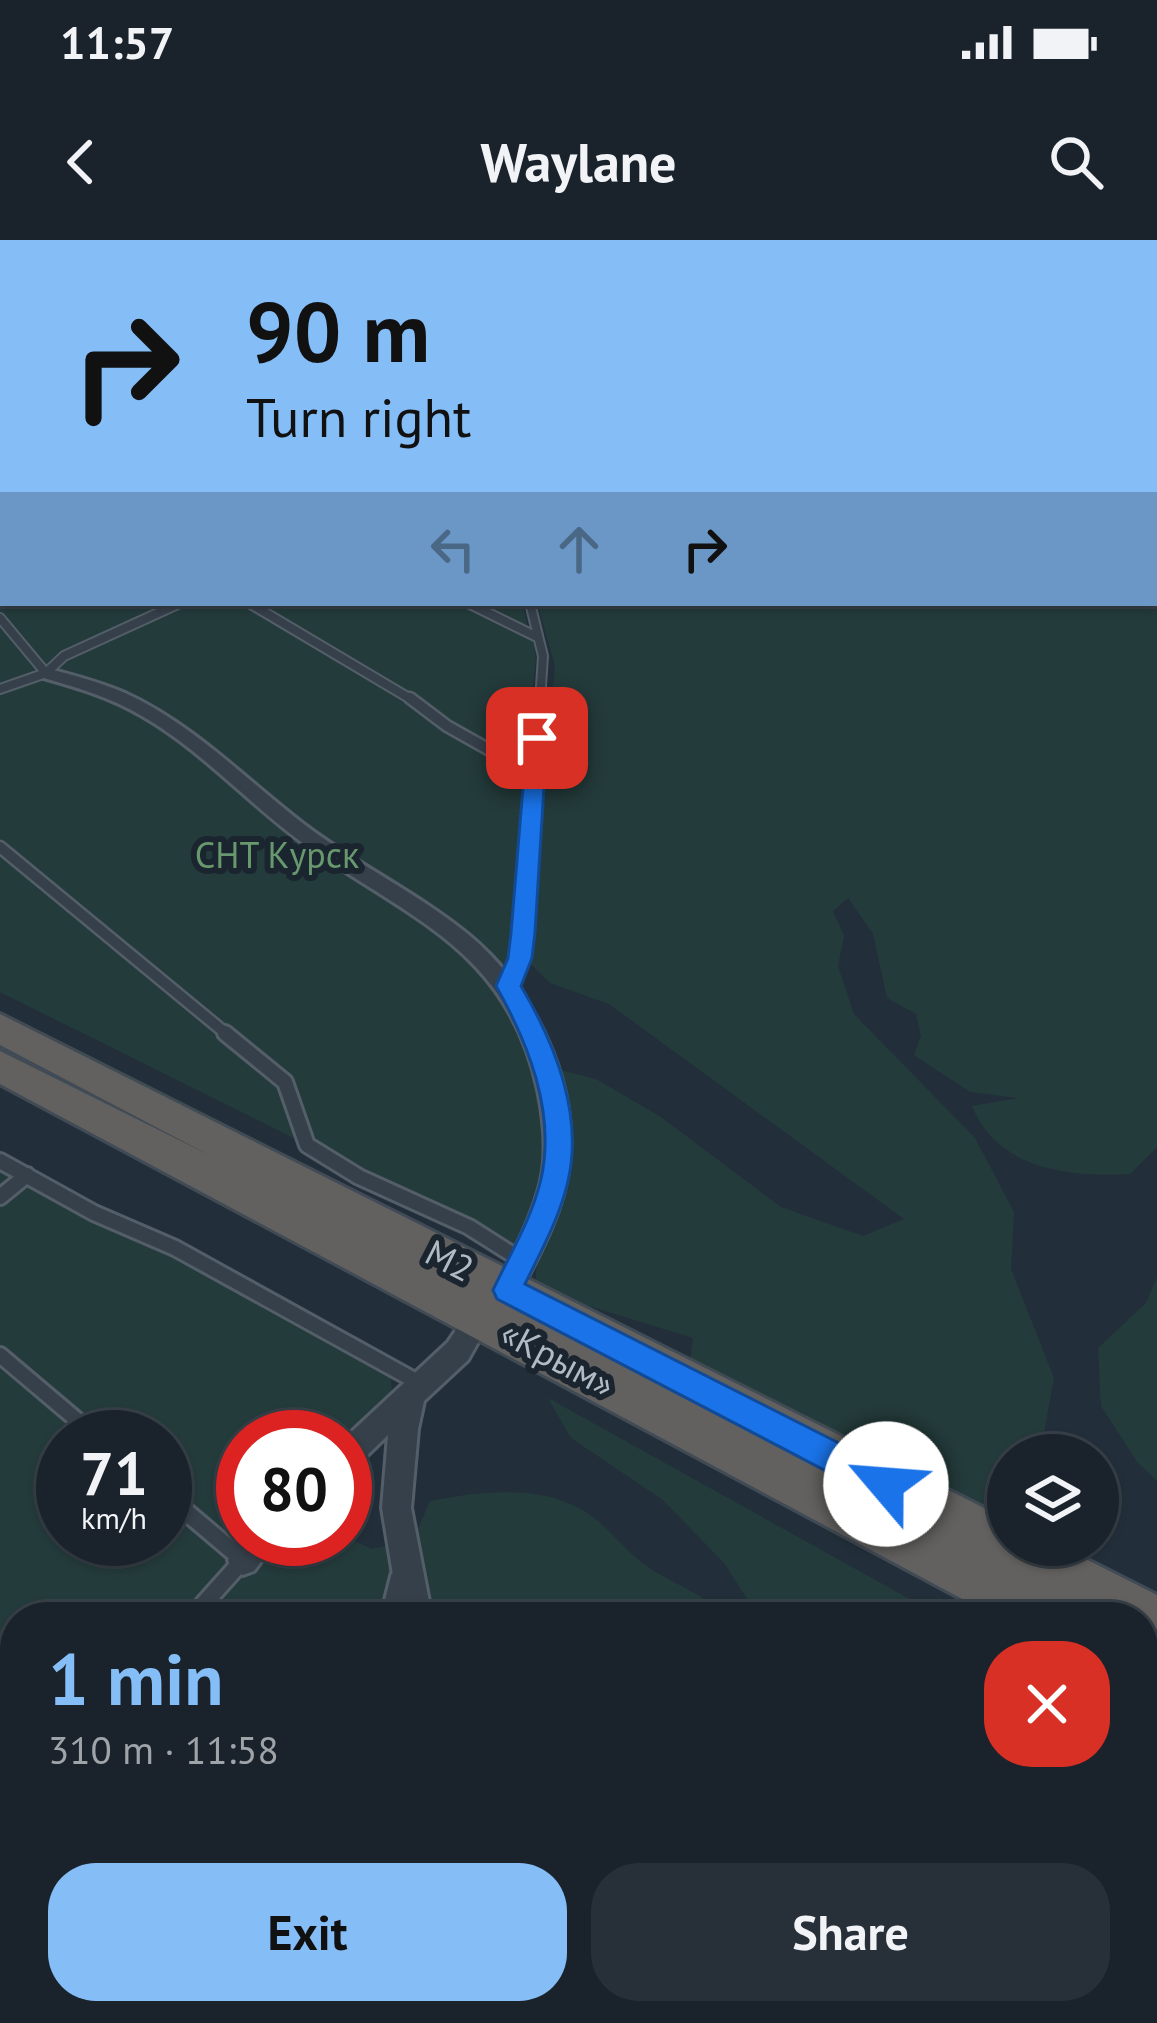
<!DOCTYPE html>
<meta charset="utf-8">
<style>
body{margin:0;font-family:"PT Sans",sans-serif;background:#272f38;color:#f1f3f6;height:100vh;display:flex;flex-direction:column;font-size:45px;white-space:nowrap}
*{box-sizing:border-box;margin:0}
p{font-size:39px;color:#9fa4a9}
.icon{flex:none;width:66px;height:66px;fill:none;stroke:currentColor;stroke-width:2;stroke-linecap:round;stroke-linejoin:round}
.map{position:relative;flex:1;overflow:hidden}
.sheet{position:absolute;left:0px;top:1362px;width:1158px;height:423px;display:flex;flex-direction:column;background:#1a232c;border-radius:48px 48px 0 0;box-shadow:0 3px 9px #0004,0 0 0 3px #384048}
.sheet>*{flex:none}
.guide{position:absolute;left:0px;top:0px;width:1158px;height:366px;box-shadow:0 3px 9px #0004,0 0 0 3px #384048;background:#85bdf7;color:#111;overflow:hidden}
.controls{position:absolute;left:987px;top:1194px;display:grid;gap:24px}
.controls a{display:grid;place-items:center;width:132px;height:132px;border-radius:50%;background:#1a232c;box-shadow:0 3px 9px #0004,0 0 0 3px #384048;font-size:60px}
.speed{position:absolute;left:36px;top:1170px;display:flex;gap:24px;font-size:60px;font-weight:700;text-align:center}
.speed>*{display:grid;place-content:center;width:156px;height:156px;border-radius:50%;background:#1a232c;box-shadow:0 3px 9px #0004,0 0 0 3px #384048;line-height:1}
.speed small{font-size:30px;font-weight:400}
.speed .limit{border:18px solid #d22;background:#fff;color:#111}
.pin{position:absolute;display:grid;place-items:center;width:102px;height:102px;color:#fff;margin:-51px;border-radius:24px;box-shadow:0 6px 18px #0006}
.me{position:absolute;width:132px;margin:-66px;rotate:297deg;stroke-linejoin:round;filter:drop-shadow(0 0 9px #0008)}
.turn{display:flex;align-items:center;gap:42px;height:252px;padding:0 48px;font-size:54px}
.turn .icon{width:156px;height:156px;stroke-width:2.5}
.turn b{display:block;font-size:84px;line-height:102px}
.lanes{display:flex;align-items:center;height:114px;padding:0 48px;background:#0003;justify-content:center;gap:60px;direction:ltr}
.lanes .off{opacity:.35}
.round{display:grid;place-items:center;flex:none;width:126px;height:126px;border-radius:48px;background:#272f38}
.overview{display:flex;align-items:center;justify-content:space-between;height:204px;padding:0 48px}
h1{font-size:72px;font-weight:800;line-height:90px;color:#85bdf7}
.primary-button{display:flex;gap:24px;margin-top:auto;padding:24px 48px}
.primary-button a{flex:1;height:138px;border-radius:48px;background:#85bdf7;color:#111;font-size:48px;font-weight:800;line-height:138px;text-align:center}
.primary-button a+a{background:#272f38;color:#f1f3f6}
.status{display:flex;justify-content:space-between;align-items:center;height:84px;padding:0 60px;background:#1a232c;direction:ltr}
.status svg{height:33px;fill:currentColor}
header{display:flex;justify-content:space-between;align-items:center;height:156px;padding:0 48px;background:#1a232c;font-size:54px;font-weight:800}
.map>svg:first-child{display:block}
.green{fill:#243b3b;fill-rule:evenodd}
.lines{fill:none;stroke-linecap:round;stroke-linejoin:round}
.service-far4-casing{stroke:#545e68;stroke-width:9}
.service-far3-casing{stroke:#545e68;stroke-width:12}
.service-far2-casing{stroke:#545e68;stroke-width:15}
.service-far1-casing{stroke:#545e68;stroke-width:20}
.service-casing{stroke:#545e68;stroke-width:22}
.minor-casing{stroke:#545e68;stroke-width:6}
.trunk-casing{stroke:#414b55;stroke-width:6}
.service-far4{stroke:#36404b;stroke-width:6}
.service-far3{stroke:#36404b;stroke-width:8}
.service-far2{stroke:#36404b;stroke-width:10}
.service-far1{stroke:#36404b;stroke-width:14}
.service{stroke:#36404b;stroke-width:16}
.minor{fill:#36404b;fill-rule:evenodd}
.trunk{fill:#62615f;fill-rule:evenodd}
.route{fill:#1a73e8;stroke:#114b97;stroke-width:3}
.labels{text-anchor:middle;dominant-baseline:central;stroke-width:12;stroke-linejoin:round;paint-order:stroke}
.park-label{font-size:36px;fill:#68986d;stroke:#1b252f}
.street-label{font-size:36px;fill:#b1bbc6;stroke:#1b252f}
</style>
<div class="status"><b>11:57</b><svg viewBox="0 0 49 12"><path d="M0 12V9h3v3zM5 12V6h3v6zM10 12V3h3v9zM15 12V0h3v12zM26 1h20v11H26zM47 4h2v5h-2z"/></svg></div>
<header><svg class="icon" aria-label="back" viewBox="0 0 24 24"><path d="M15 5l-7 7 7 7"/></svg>Waylane<svg class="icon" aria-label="search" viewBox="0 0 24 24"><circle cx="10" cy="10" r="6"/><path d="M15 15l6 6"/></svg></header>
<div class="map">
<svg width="1157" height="1783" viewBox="0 0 1157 1783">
<rect width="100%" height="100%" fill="#222f3a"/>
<path class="green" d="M 0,0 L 352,3 L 3,3 L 3,363 L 522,363 L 527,383 L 516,392 L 533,401 L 536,417 L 526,515 L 510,525 L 524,533 L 527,542 L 518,685 L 501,745 L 537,825 L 550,917 L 519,1010 L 0,752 Z
M 356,0 L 1157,0 L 1157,907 L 1130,934 C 1069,937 998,930 972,866 L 1018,858 L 970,852 L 914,815 L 921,796 L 916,774 L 887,758 L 873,694 L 848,658 L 833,671 L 844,696 L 838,726 L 854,774 L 975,898 L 1014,972 L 1011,1029 L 1054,1138 L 1040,1215 L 1008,1215 L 1008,1256 L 988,1271 L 689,1129 L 693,1098 L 537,1050 C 531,1009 553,997 561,961 C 571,916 562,874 556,829 L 596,839 L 661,877 L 781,967 L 863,996 L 904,979 L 609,764 L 550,743 L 528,721 L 555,426 L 537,363 L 1155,363 L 1155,3 Z
M 0,930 L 168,1011 L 391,1138 L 394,1183 L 345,1230 L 345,1197 L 243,1197 L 243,1299 L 345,1297 L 372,1309 L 413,1300 L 430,1261 C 482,1251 547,1243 593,1277 C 613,1292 628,1314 648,1327 C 676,1346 702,1352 726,1377 L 15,1377 L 15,1770 L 414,1770 L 412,1783 L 0,1783 ZM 63,1197 L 165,1197 L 165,1299 L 63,1299 Z
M 1157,1037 L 1157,1241 L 1138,1223 L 1101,1166 L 1098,1108 L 1146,1063 Z
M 548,1158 L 942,1377 L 759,1377 L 724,1323 L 663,1260 L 571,1198 Z
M 1143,1514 L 1157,1521 L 1157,1783 L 662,1783 L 665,1770 L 1143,1770 Z"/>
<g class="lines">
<defs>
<path id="service-far4" d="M 59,0 L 66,3
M 203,0 L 210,3
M 351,0 L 358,3"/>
<path id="service-far3" d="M 249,363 L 414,461
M 468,363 L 537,397
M 530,363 L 543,416 L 540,461
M 0,378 L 45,432
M 0,449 L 46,433 L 64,416 L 180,363"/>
<path id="service-far2" d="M 410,458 L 447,486 L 527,531 L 533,544
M 0,607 L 229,796
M 509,745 L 520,718 L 523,693 L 540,458"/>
<path id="service-far1" d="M 225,793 L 285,842 L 307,905 L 359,937 L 469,987 L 521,1020
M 0,921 L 94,973 L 175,1008 L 423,1145
M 0,957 L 27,935
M 0,1115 L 97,1197"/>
<path id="service" d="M 165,1254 L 243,1320 L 192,1377
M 389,1377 L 399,1337
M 0,1592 L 15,1575
M 0,1737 L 15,1729"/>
<path id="minor" d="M 0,37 L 3,37 L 3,45 L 0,45 Z
M 46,428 C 72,435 100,442 125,453 C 195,485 248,542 309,588 C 360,626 419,654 469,695 C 534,749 581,844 568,931 C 562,975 537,1018 517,1058 L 508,1061 L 499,1058 L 495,1050 C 512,1014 532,979 541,941 C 548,911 544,879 538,850 C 508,707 406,678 300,601 C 246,561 201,510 142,476 C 110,457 76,447 40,437 L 40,429 Z
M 479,1065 L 488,1069 L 492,1077 L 468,1120 L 424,1161 L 418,1189 L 411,1268 L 432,1377 L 400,1377 L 382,1268 L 388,1195 L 355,1227 L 345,1231 L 345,1198 L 448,1102 L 470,1069 Z
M 243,1298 L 278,1299 L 254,1331 L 243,1335 L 232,1331 L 228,1320 Z
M 454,1770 L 492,1770 L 497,1783 L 459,1783 Z"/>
<path id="trunk" d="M 0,774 L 1008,1280 L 1008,1305 L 1058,1305 L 1157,1355 L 1157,1461 L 1143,1455 L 1143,1377 L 1087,1377 L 1077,1372 L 1079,1377 L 996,1377 L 0,844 L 0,811 L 211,916 L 0,805 Z"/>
</defs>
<use href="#service-far4" class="service-far4-casing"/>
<use href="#service-far3" class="service-far3-casing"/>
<use href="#service-far2" class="service-far2-casing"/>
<use href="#service-far1" class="service-far1-casing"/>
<use href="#service" class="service-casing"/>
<use href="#minor" class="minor-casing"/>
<use href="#trunk" class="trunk-casing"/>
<use href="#service-far4" class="service-far4"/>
<use href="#service-far3" class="service-far3"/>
<use href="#service-far2" class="service-far2"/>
<use href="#service-far1" class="service-far1"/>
<use href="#service" class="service"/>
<use href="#minor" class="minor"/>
<use href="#trunk" class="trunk"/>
</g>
<path class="route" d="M 537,492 L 547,498 L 535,693 L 532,718 L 521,746 C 554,802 584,873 568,941 C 560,977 541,1011 525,1044 L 898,1233 L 903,1244 L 898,1256 L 886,1260 L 874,1256 L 497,1059 L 493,1050 C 510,1014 532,978 541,939 C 556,872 528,803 496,746 L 508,718 L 511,693 L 527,498 Z"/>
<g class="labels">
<g class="park-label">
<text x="277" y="614">СНТ Курск</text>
</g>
<g class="street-label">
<text transform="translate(450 1020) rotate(27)">М2</text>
<text transform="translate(558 1118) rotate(28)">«Крым»</text>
</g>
</g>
</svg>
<div class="controls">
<a><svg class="icon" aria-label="layers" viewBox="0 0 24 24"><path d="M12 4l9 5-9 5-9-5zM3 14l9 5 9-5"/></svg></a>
</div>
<div class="speed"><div>71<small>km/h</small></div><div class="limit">80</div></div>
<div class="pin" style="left:537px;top:498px;background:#d93025"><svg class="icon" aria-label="arrive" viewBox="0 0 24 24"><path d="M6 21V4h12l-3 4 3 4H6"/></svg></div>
<svg class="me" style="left:886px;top:1244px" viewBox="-20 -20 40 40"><circle r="19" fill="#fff"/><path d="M0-13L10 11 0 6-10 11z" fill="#1a73e8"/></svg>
<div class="guide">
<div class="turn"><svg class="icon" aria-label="right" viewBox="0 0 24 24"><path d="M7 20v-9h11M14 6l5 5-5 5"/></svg><div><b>90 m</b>Turn right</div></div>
<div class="lanes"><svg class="icon off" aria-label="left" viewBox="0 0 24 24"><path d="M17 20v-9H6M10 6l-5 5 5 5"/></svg><svg class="icon off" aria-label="ahead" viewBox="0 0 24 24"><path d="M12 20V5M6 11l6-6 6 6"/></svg><svg class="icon" aria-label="right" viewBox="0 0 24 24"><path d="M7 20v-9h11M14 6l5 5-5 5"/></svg></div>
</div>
<section class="sheet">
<div class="overview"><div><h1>1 min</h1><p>310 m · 11:58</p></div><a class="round" style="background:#d93025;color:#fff"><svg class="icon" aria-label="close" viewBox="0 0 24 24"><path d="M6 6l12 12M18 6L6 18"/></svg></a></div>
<div class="primary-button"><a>Exit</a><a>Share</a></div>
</section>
</div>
